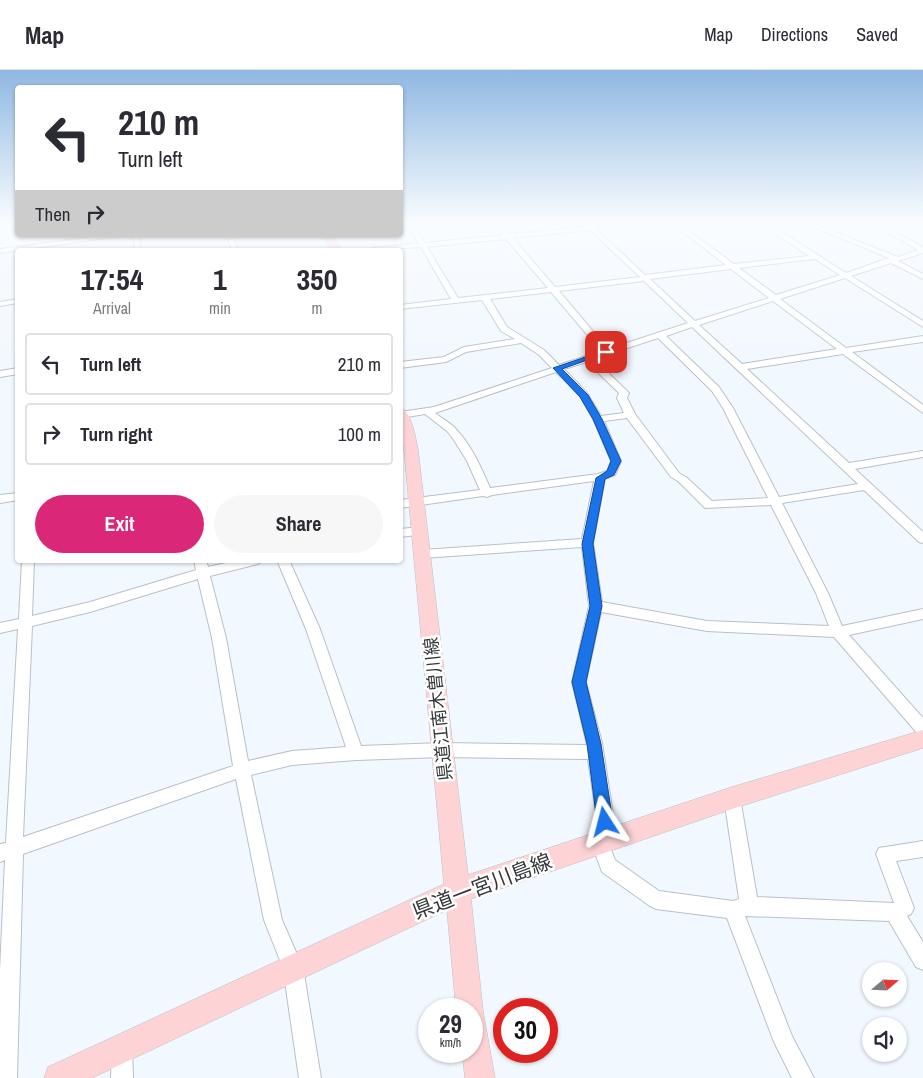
<!DOCTYPE html>
<meta charset="utf-8">
<style>
body{margin:0;font-family:"Archivo Narrow","Noto Sans JP",sans-serif;background:#f7f7f7;color:#2b2b33;height:100vh;display:flex;flex-direction:column;font-size:19px;white-space:nowrap}
*{box-sizing:border-box;margin:0}
p{font-size:16px;color:#7c7c81}
.icon{flex:none;width:28px;height:28px;fill:none;stroke:currentColor;stroke-width:2;stroke-linecap:round;stroke-linejoin:round}
.map{position:relative;flex:1;overflow:hidden}
.side{position:absolute;left:15px;top:178px;width:388px;height:315px;display:flex;flex-direction:column;background:#fff;border-radius:5px;box-shadow:0 1px 4px #0004}
.side>*{flex:none}
.guide{position:absolute;left:15px;top:15px;width:388px;height:152px;border-radius:5px;box-shadow:0 1px 4px #0004;background:#fff;color:#2b2b33;overflow:hidden}
.needle{width:32px;rotate:71deg}
.buttons{position:absolute;left:862px;top:892px;display:grid;gap:10px}
.buttons a{display:grid;place-items:center;width:45px;height:45px;border-radius:50%;background:#fff;box-shadow:0 1px 4px #0004;font-size:25px}
.speed{position:absolute;left:418px;top:928px;display:flex;gap:10px;font-size:25px;font-weight:700;text-align:center}
.speed>*{display:grid;place-content:center;width:65px;height:65px;border-radius:50%;background:#fff;box-shadow:0 1px 4px #0004;line-height:1}
.speed small{font-size:12px;font-weight:400}
.speed .limit{border:8px solid #d22;background:#fff;color:#111}
.pin{position:absolute;display:grid;place-items:center;width:42px;height:42px;color:#fff;margin:-21px;border-radius:10px;box-shadow:0 2px 8px #0006}
.me{position:absolute;width:55px;margin:-28px;rotate:351deg;stroke-linejoin:round;filter:drop-shadow(0 0 4px #0008)}
.turn{display:flex;align-items:center;gap:18px;height:105px;padding:0 20px;font-size:22px}
.turn .icon{width:65px;height:65px;stroke-width:2.5}
.turn b{display:block;font-size:35px;line-height:42px}
.then{display:flex;align-items:center;height:48px;padding:0 20px;background:#0003;gap:10px;font-size:19px}
.eta{display:flex;justify-content:space-evenly;align-items:center;height:85px;text-align:center}
.eta b{font-size:30px;font-weight:700;line-height:35px}
.cta{display:flex;gap:10px;margin-top:auto;padding:10px 20px}
.cta a{flex:1;height:58px;border-radius:30px;background:#db2777;color:#fff;font-size:20px;font-weight:700;line-height:58px;text-align:center}
.cta a+a{background:#f7f7f7;color:#2b2b33}
ul{padding:0;list-style:none}
li{display:flex;align-items:center;gap:15px;height:62px;margin:0 10px 8px;padding:0 10px;border:2px solid #e1e1e2;border-radius:5px}
li div{flex:1}
li b{display:block;font-size:19px}
li em{font-style:normal}
header{display:flex;align-items:center;gap:30px;box-sizing:border-box;height:70px;padding:0 25px;background:#fff;border-bottom:1px solid #e1e1e2}
header strong{font-size:24px}
nav{display:flex;gap:28px;margin-inline-start:auto;font-size:18px}
.map>svg:first-child{display:block}
.lines{fill:none;stroke-linecap:round;stroke-linejoin:round}
.stream{stroke:#aabed9;stroke-width:2.5}
.minor-casing{stroke:#b8c0c7;stroke-width:2}
.secondary-casing{stroke:#b8c0c7;stroke-width:1}
.minor{fill:#fff;fill-rule:evenodd}
.secondary{fill:#fed3d6;fill-rule:evenodd}
.route{fill:#1a73e8;stroke:#114b97}
.labels{text-anchor:middle;dominant-baseline:central;stroke-width:5;stroke-linejoin:round;paint-order:stroke}
.street-label{font-size:18px;fill:#35383b;stroke:#fff}
.near-street-label{font-size:21px;fill:#35383b;stroke:#fff}
</style>
<header>
<strong>Map</strong>
<nav><a>Map</a><a>Directions</a><a>Saved</a></nav>
</header>
<div class="map">
<svg width="923" height="1008" viewBox="0 0 923 1008">
<rect width="100%" height="100%" fill="#f2f8ff"/>
<g class="lines">
<path class="stream" d="M 800,152 L 814,157"/>
<defs>
<path id="minor" d="M 406,152 L 412,152 L 425,173 L 503,165 L 493,152 L 500,152 L 510,164 L 586,157 L 582,152 L 591,154 L 632,152 L 594,157 L 645,205 L 726,195 L 670,152 L 677,152 L 734,194 L 809,186 L 758,152 L 766,152 L 846,203 L 889,188 L 801,152 L 810,152 L 898,187 L 918,180 L 868,152 L 876,152 L 923,177 L 923,183 L 898,191 L 923,204 L 923,209 L 891,193 L 851,206 L 923,251 L 923,257 L 845,208 L 780,229 L 846,278 L 923,266 L 923,272 L 852,282 L 923,335 L 923,343 L 843,284 L 747,299 L 849,393 L 923,381 L 923,387 L 855,399 L 923,462 L 923,473 L 919,472 L 864,420 L 782,433 L 828,523 L 842,556 L 923,539 L 923,549 L 849,565 L 923,648 L 923,666 L 918,664 L 834,567 L 707,561 L 601,542 L 586,612 L 602,673 L 617,770 L 614,776 L 610,777 L 615,790 L 659,821 L 733,831 L 739,829 L 724,728 L 726,723 L 732,720 L 738,723 L 740,728 L 757,827 L 894,833 L 876,784 L 879,778 L 923,771 L 923,787 L 896,791 L 914,838 L 911,844 L 907,846 L 923,872 L 923,900 L 916,897 L 889,851 L 745,846 L 792,966 L 814,1008 L 792,1008 L 774,972 L 727,848 L 656,839 L 650,836 L 602,802 L 591,772 L 594,766 L 599,764 L 588,689 L 442,687 L 356,690 L 292,695 L 251,705 L 282,850 L 303,898 L 321,1008 L 299,1008 L 283,898 L 264,850 L 236,709 L 23,784 L 17,1008 L 0,1008 L 0,901 L 5,790 L 0,792 L 0,774 L 6,773 L 18,559 L 0,563 L 0,553 L 19,549 L 22,490 L 34,490 L 32,546 L 90,532 L 196,500 L 194,490 L 206,490 L 208,497 L 239,490 L 264,490 L 258,494 L 210,506 L 226,568 L 248,691 L 292,681 L 346,677 L 306,559 L 277,490 L 289,490 L 320,559 L 361,676 L 442,673 L 587,675 L 572,612 L 589,536 L 582,477 L 422,488 L 416,484 L 422,480 L 582,469 L 594,411 L 492,425 L 487,427 L 483,426 L 400,438 L 400,430 L 480,420 L 467,391 L 454,370 L 447,361 L 425,344 L 401,348 L 400,342 L 434,337 L 552,298 L 538,284 L 521,273 L 466,282 L 446,292 L 400,298 L 400,292 L 444,287 L 464,277 L 515,269 L 501,261 L 482,230 L 400,239 L 400,235 L 451,229 L 421,177 L 370,180 L 373,178 L 418,173 ZM 590,160 L 640,207 L 555,217 L 513,168 ZM 506,169 L 548,218 L 458,228 L 427,177 ZM 815,189 L 840,205 L 776,225 L 739,198 ZM 731,199 L 769,228 L 695,251 L 650,209 ZM 644,211 L 688,253 L 608,279 L 559,221 ZM 551,222 L 601,281 L 559,295 L 544,280 L 507,257 L 490,229 ZM 773,231 L 837,279 L 742,294 L 699,255 ZM 692,257 L 858,414 L 779,427 L 733,338 L 719,317 L 666,266 ZM 658,268 L 712,321 L 723,338 L 768,428 L 712,431 L 686,407 L 679,403 L 635,344 L 627,328 L 629,323 L 627,321 L 594,289 ZM 587,292 L 619,323 L 617,328 L 624,343 L 601,346 L 587,323 L 564,299 ZM 556,302 L 580,326 L 593,349 L 611,391 L 607,401 L 598,404 L 490,418 C 481,397 471,374 454,357 C 449,352 441,348 435,343 ZM 627,348 L 671,407 L 678,411 L 705,438 L 771,435 L 816,523 L 829,556 L 707,551 L 602,532 L 593,473 L 605,409 L 615,405 L 621,391 L 604,351 ZM 198,509 L 212,568 L 233,696 L 23,767 L 32,556 L 90,542 Z
M 109,165 L 127,165 L 0,183 L 0,179 Z
M 133,165 L 139,165 L 141,180 L 135,180 Z
M 226,165 L 232,165 L 238,180 L 232,180 Z
M 18,229 L 18,233 L 0,236 L 0,232 Z
M 18,298 L 18,304 L 0,307 L 0,301 Z
M 18,423 L 18,430 L 0,433 L 0,425 Z
M 420,457 L 424,458 L 426,461 L 424,464 L 400,467 L 400,459 Z
M 122,968 L 129,971 L 132,978 L 133,1008 L 111,1008 L 112,978 L 115,971 Z"/>
<path id="secondary" d="M 322,165 L 332,165 L 342,180 L 332,180 Z
M 400,337 C 411,340 416,369 418,380 L 468,805 L 732,717 L 923,660 L 923,678 L 732,739 L 471,829 L 483,941 L 495,1008 L 465,1008 L 462,981 L 471,981 L 471,939 L 456,939 L 447,840 L 92,1008 L 44,1008 L 48,997 L 444,814 L 404,380 L 400,361 Z"/>
</defs>
<use href="#minor" class="minor-casing"/>
<use href="#secondary" class="secondary-casing"/>
<use href="#minor" class="minor"/>
<use href="#secondary" class="secondary"/>
</g>
<linearGradient id="sky" x2="0" y2="1"><stop stop-color="#8fb8e2"/><stop offset="0.52" stop-color="#f9fcff"/><stop offset="1" stop-color="#f9fcff" stop-opacity="0"/></linearGradient>
<rect width="923" height="293" fill="url(#sky)"/>
<path class="route" d="M 603,281 L 610,282 L 562,299 L 588,325 L 602,349 L 621,391 L 614,405 L 605,409 L 593,474 L 602,536 L 586,612 L 601,674 L 613,752 L 610,757 L 605,759 L 600,757 L 597,752 L 587,674 L 572,612 L 590,536 L 582,474 L 596,408 L 607,401 L 611,391 L 593,349 L 580,327 L 553,298 Z"/>
<g class="labels">
<g class="street-label">
<text transform="translate(438 639) rotate(-96)">県道江南木曽川線</text>
</g>
<g class="near-street-label">
<text transform="translate(482 816) rotate(-21)">県道一宮川島線</text>
</g>
</g>
</svg>
<div class="buttons">
<a><svg class="needle" viewBox="-14 -14 28 28"><path d="M0-13l5 13h-10z" fill="#e53935"/><path d="M0 13l5-13h-10z" fill="#7c7c81"/></svg></a>
<a><svg class="icon" aria-label="sound" viewBox="0 0 24 24"><path d="M4 9h4l5-4v14l-5-4H4zM17 9q2 3 0 6"/></svg></a>
</div>
<div class="speed"><div>29<small>km/h</small></div><div class="limit">30</div></div>
<div class="pin" style="left:606px;top:282px;background:#d93025"><svg class="icon" aria-label="arrive" viewBox="0 0 24 24"><path d="M6 21V4h12l-3 4 3 4H6"/></svg></div>
<svg class="me" style="left:605px;top:752px" viewBox="-20 -20 40 40"><path d="M0-17L14 15 0 8-14 15z" fill="#1a73e8" stroke="#fff" stroke-width="4"/></svg>
<div class="guide">
<div class="turn"><svg class="icon" aria-label="left" viewBox="0 0 24 24"><path d="M17 20v-9H6M10 6l-5 5 5 5"/></svg><div><b>210 m</b>Turn left</div></div>
<div class="then">Then<svg class="icon" aria-label="right" viewBox="0 0 24 24"><path d="M7 20v-9h11M14 6l5 5-5 5"/></svg></div>
</div>
<section class="side">
<div class="eta">
<div><b>17:54</b><p>Arrival</p></div>
<div><b>1</b><p>min</p></div>
<div><b>350</b><p>m</p></div>
</div>
<ul>
<li><svg class="icon" aria-label="left" viewBox="0 0 24 24"><path d="M17 20v-9H6M10 6l-5 5 5 5"/></svg><div><b>Turn left</b></div><em>210 m</em></li>
<li><svg class="icon" aria-label="right" viewBox="0 0 24 24"><path d="M7 20v-9h11M14 6l5 5-5 5"/></svg><div><b>Turn right</b></div><em>100 m</em></li>
</ul>
<div class="cta"><a>Exit</a><a>Share</a></div>
</section>
</div>
